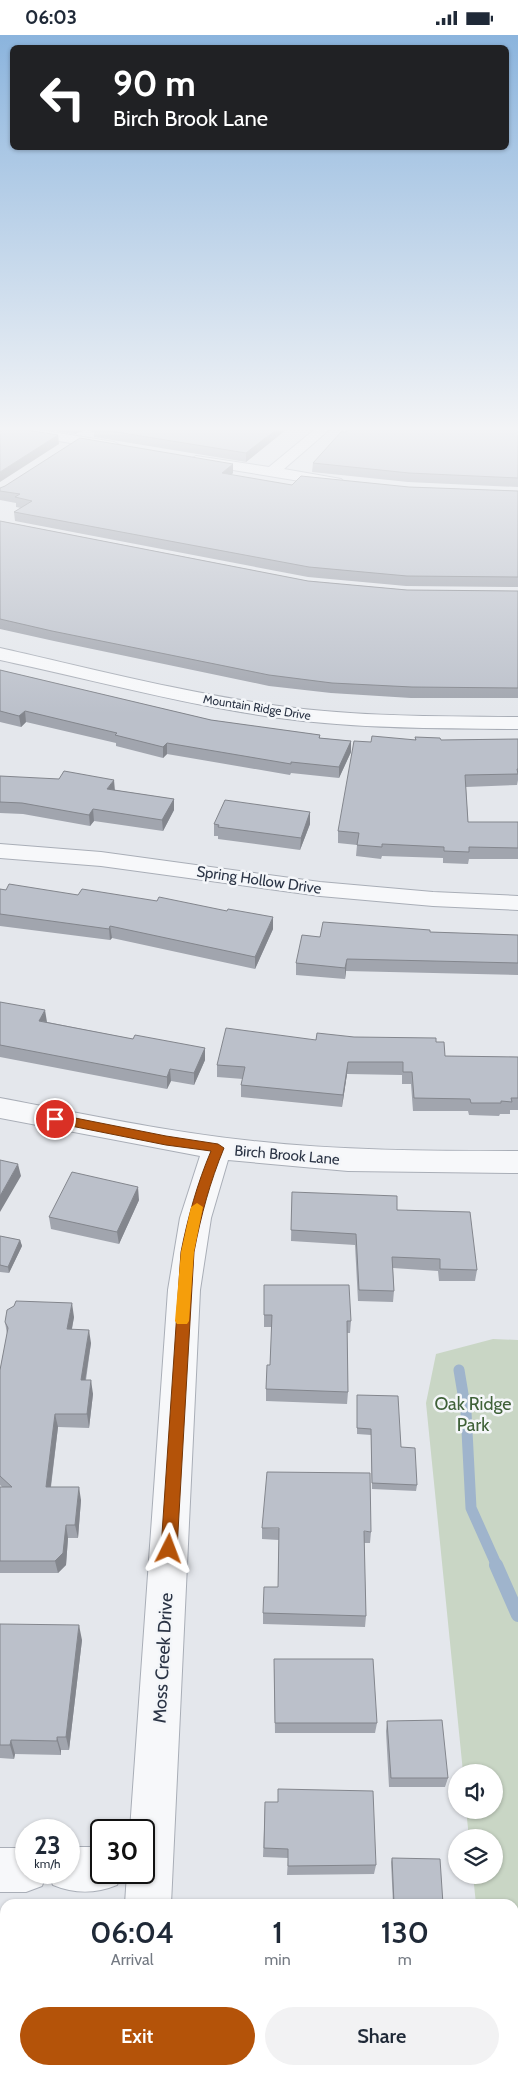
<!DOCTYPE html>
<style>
body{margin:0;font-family:Cabin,sans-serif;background:#f2f2f3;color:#1f2937;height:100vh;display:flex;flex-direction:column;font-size:19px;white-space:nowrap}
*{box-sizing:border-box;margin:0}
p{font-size:16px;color:#747a83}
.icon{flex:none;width:28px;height:28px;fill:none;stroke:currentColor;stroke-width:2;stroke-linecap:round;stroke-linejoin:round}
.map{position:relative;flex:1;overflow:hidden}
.panel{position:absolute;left:0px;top:1864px;width:519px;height:176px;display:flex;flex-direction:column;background:#fff;border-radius:15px 15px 0 0;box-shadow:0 1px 4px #0004}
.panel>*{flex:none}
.banner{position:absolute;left:10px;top:10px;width:499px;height:105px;border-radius:8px;box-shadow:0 1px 4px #0004;background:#202124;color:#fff;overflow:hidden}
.buttons{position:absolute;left:448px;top:1729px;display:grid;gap:10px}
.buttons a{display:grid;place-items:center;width:55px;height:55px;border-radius:50%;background:#fff;box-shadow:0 1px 4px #0004;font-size:25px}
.speed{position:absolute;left:15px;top:1784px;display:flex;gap:10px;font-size:25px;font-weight:700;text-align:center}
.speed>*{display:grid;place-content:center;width:65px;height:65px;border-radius:50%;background:#fff;box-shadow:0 1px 4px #0004;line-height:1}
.speed small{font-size:12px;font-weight:400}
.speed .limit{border:2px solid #111;border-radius:8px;background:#fff;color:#111}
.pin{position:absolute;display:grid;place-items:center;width:42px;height:42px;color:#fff;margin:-21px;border:2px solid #fff;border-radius:50%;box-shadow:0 1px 5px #0007}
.me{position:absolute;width:55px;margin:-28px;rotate:3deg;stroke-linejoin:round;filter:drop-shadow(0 0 4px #0008)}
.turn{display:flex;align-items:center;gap:18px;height:105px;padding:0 20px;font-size:22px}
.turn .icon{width:65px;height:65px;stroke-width:2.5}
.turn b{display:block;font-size:35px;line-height:42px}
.eta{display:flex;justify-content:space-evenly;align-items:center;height:85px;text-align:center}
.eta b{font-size:30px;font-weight:600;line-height:35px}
.button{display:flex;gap:10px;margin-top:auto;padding:10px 20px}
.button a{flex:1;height:58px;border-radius:30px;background:#b45309;color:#fff;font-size:20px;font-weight:600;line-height:58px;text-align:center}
.button a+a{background:#f2f2f3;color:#1f2937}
.status{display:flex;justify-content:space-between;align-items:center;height:35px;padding:0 25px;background:#fff;direction:ltr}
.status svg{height:14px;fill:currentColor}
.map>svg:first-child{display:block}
.green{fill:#c9d6c5}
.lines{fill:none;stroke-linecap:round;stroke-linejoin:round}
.stream-far1{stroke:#9fb4cc;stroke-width:11}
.stream{stroke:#9fb4cc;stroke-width:14}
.minor-casing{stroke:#a9aeb7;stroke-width:2}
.minor{fill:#f7f8fa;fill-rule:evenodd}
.wall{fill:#a1a5ae}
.shaded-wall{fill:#83868d}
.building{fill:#bbc0ca;stroke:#83868d}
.route{fill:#b45309;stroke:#753606}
.slow{fill:#f59e0b}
.labels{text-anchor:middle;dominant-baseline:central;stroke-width:5;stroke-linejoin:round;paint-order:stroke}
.far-street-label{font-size:12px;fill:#2b3445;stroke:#f4f6f9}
.street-label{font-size:15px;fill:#2b3445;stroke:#f4f6f9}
.near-park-label{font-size:18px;fill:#3f6138;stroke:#f4f6f9}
.near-street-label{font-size:18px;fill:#2b3445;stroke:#f4f6f9}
</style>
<div class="status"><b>06:03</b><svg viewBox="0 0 49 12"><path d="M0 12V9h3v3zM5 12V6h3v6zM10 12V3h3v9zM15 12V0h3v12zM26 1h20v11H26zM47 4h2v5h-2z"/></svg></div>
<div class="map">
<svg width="518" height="2039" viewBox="0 0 518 2039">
<rect width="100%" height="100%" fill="#e4e7ec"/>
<path class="green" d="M 493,1304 L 518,1305 L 518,2039 L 493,2039 L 492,2035 L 514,2035 L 514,1869 L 476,1869 L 473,1840 L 494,1840 L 494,1802 L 469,1802 L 466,1775 L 494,1775 L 494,1738 L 463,1737 L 426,1368 L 436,1319 Z"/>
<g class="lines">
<path class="stream-far1" d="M 459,1335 L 466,1377 L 471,1473 L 497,1531"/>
<path class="stream" d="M 496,1530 L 518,1580"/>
<defs>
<path id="minor" d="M 2,394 L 33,394 L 114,407 L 121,411 L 114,415 L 9,398 Z
M 315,394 L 330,394 L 284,434 L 341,444 L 344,447 L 341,450 L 336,452 L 196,429 L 189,425 L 196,421 L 269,432 Z
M 0,613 C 93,634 185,658 279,671 C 358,682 438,681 518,682 L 518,694 C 438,693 358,694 279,683 C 185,670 93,645 0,625 Z
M 0,809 L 101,817 L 320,847 L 433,857 L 518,861 L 518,875 L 433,871 L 320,861 L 101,831 L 0,823 Z
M 0,1063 C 84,1079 168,1097 253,1106 C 341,1116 430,1116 518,1116 L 518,1138 L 348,1136 L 228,1125 L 211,1183 L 200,1255 L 171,1869 L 125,1869 L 127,1838 L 144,1838 L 144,1795 L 130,1795 L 168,1255 L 180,1183 L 200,1121 L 0,1083 Z
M 69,1812 L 101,1812 L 101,1838 L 122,1838 L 117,1850 C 95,1859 75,1859 53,1850 L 48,1838 L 69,1838 Z
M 0,1813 L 26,1813 L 26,1838 L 47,1838 L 42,1851 L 26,1857 L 0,1857 Z
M 110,2035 L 160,2035 L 160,2039 L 110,2039 Z"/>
</defs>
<use href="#minor" class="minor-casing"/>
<use href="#minor" class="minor"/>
</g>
<path class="wall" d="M 41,394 L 287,394 L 246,427 L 94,402 L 94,398 L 87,394 L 75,399 Z
M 518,394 L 518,452 L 408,447 L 312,437 L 313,428 L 345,397 Z
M 233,438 L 231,440 L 292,450 L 409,452 L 518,456 L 518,552 L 406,551 L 308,542 L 15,486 L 14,477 L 21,473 L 16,472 L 16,468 L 0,465 L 0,456 Z
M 0,486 L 308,546 L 407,555 L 518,556 L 518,663 L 411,663 L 331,658 L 269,651 L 54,606 L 0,594 Z
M 0,635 L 211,685 L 320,700 L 320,703 L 351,706 L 351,717 L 339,743 L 291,738 L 290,740 L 167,719 L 163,723 L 116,711 L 116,708 L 26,687 L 21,692 L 0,687 Z
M 415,702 L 441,705 L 518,704 L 518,745 L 517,750 L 466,752 L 468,787 L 518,787 L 518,824 L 469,824 L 468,829 L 443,828 L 443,823 L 382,821 L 381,824 L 356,821 L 357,810 L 338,808 L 338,796 L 371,707 L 415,705 Z
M 0,741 L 115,755 L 174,764 L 174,775 L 163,796 L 94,786 L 90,791 L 23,779 L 0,778 Z
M 310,777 L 310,789 L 300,815 L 218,804 L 218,801 L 214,801 L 214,789 Z
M 0,854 L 273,894 L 255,934 L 112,903 L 110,905 L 0,891 Z
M 430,897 L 518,900 L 518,940 L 346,936 L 345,944 L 296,940 L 296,928 L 320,902 Z
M 0,967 L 47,987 L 133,1004 L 205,1013 L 205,1025 L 194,1050 L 171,1046 L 167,1054 L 0,1022 Z
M 354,1002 L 436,1007 L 445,1021 L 518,1022 L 518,1075 L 510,1075 L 510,1079 L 500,1079 L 499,1081 L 469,1080 L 468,1076 L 413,1076 L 411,1049 L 402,1049 L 402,1040 L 347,1039 L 342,1072 L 241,1062 L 241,1050 L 243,1044 L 217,1042 L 217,1030 L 316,1005 Z
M 292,1157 L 397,1175 L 477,1235 L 475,1246 L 439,1246 L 438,1236 L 393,1233 L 394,1256 L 393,1267 L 358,1266 L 355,1210 L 291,1206 Z
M 139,1165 L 119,1209 L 51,1194 L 49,1182 Z
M 0,1201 L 20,1205 L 22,1211 L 9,1238 L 0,1237 Z
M 264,1250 L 351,1286 L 350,1298 L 347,1298 L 348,1357 L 347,1369 L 266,1366 L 266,1354 L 270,1330 L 272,1292 L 264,1292 Z
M 74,1282 L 72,1294 L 91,1308 L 86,1345 L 93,1359 L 89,1393 L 58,1392 L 51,1452 L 81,1465 L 78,1503 L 68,1503 L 66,1530 L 58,1538 L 0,1538 L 0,1452 L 2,1452 L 0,1450 L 0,1335 L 7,1299 L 5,1287 Z
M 357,1360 L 401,1412 L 417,1450 L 416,1456 L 372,1454 L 371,1400 L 357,1399 Z
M 262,1493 L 371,1497 L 370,1508 L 364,1508 L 366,1581 L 365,1592 L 263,1589 L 263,1578 L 278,1552 L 279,1505 L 262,1504 Z
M 0,1589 L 82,1605 L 69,1715 L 61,1715 L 61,1720 L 15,1719 L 14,1724 L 0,1723 Z
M 274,1634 L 377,1688 L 375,1698 L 275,1698 Z
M 387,1686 L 448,1743 L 445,1752 L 389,1752 L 386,1696 Z
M 265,1767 L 376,1830 L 374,1839 L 287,1840 L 288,1823 L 263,1822 Z
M 392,1823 L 443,1869 L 393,1869 L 391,1827 Z
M 390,2035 L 453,2035 L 453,2039 L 390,2039 Z"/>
<path class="shaded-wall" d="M 74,394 L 87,394 L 75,399 Z
M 277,394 L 287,394 L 246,427 L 246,418 Z
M 58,400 L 59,409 L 0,447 L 0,437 Z
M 233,429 L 233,438 L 222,448 L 222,438 Z
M 25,676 L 26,687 L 21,692 L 19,681 Z
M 351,706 L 351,717 L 339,743 L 339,732 Z
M 167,708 L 167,719 L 163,723 L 163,712 Z
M 114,745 L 115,756 L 107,754 Z
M 174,764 L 174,775 L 163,796 L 162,785 Z
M 93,774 L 94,786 L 90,791 L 89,780 Z
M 310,777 L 310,789 L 300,815 L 301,803 Z
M 273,882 L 273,894 L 255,934 L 255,922 Z
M 110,891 L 112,903 L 110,905 L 109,894 Z
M 347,924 L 346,936 L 345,944 L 345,933 Z
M 45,975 L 47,987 L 39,986 Z
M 205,1013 L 205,1025 L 194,1050 L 194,1038 Z
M 348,1027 L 347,1039 L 342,1072 L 343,1060 Z
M 170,1034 L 171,1046 L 167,1054 L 167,1042 Z
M 18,1129 L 21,1141 L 0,1177 L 0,1161 Z
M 138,1152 L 139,1165 L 119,1209 L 117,1197 Z
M 20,1205 L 22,1211 L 9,1238 L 8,1232 Z
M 72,1268 L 74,1282 L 69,1308 L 67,1294 Z
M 89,1295 L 91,1308 L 83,1359 L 81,1345 Z
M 91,1345 L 93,1359 L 89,1393 L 87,1379 Z
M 55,1379 L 58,1392 L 49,1465 L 46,1452 Z
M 79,1452 L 81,1465 L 78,1503 L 75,1490 Z
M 66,1490 L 68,1503 L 66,1530 L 58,1538 L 55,1526 Z
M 79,1590 L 82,1605 L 69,1715 L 66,1702 Z
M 57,1702 L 61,1715 L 61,1720 L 57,1706 Z
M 11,1705 L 15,1719 L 14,1724 L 10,1710 Z
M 36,2035 L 41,2035 L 41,2039 L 35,2039 Z"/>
<path class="building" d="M 0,394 L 21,394 L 58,400 L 0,437 Z
M 98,394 L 277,394 L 246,418 Z
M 350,394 L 518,394 L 518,443 L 409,438 L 313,428 L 341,397 L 345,397 Z
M 80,403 L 233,429 L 222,438 L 292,450 L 301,441 L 409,452 L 518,456 L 518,542 L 407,541 L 309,532 L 14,477 L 32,466 L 15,462 L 20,459 L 0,456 L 0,453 L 5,451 Z
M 0,486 L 308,546 L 407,555 L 518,556 L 518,653 L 412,652 L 332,648 L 269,640 L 52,596 L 0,584 Z
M 0,635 L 211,685 L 320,700 L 319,703 L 351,706 L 339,732 L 291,727 L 291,729 L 167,708 L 163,712 L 115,700 L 117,698 L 25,676 L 19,681 L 0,676 Z
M 372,701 L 416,705 L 415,702 L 440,703 L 441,705 L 518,704 L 518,734 L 517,734 L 518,739 L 465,740 L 468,787 L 518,787 L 518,813 L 469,812 L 469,817 L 444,816 L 444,812 L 382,809 L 382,812 L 357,810 L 359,798 L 338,796 L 354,706 L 371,707 Z
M 64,736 L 114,745 L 107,754 L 174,764 L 162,785 L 93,774 L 89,780 L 22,768 L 0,767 L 0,741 L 59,744 Z
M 225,765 L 310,777 L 301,803 L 218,792 L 219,790 L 214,789 Z
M 9,849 L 78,860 L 82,854 L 157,866 L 159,862 L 227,876 L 228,874 L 273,882 L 255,922 L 110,891 L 109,894 L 0,879 L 0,854 L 6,855 Z
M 323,887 L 430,895 L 430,897 L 518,900 L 518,928 L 347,924 L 345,933 L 296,928 L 302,900 L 320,902 Z
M 0,967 L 45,975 L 39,986 L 133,1004 L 135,1000 L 205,1013 L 194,1038 L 170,1034 L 167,1042 L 0,1010 Z
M 226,993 L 316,1005 L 317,998 L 354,1002 L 436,1003 L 436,1007 L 444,1007 L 445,1021 L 518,1022 L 518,1063 L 511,1063 L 512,1067 L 501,1066 L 501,1068 L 471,1068 L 470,1064 L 414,1063 L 412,1037 L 403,1037 L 403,1027 L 348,1027 L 343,1060 L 241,1050 L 245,1032 L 217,1030 Z
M 0,1125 L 18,1129 L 0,1161 Z
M 72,1137 L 138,1152 L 117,1197 L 49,1182 Z
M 292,1157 L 397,1161 L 397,1175 L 470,1177 L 477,1235 L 440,1234 L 440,1224 L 392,1222 L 394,1256 L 359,1255 L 356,1199 L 291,1195 Z
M 0,1201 L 20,1205 L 8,1232 L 0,1230 Z
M 264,1250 L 349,1250 L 351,1286 L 347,1286 L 348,1357 L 266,1354 L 267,1330 L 270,1330 L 272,1280 L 264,1280 Z
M 16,1266 L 72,1268 L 67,1294 L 89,1295 L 81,1345 L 91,1345 L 87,1379 L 55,1379 L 46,1452 L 79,1452 L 75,1490 L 66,1490 L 63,1518 L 55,1526 L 0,1526 L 0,1452 L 12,1452 L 0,1441 L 0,1335 L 8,1293 L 5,1287 L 7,1275 L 14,1271 Z
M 357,1360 L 398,1361 L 401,1412 L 415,1413 L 417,1450 L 372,1448 L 371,1394 L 357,1393 Z
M 267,1437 L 370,1438 L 371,1497 L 364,1496 L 366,1581 L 263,1578 L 264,1552 L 278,1552 L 279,1493 L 262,1493 Z
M 0,1589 L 79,1590 L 66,1702 L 57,1702 L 57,1706 L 11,1705 L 10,1710 L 0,1710 Z
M 274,1624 L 373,1624 L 377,1688 L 275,1688 Z
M 442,1685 L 448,1743 L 391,1743 L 387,1686 Z
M 278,1754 L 373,1756 L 376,1830 L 288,1831 L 288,1814 L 264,1813 L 265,1767 L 278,1767 Z
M 392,1823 L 440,1824 L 443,1869 L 394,1869 Z
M 0,1958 L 5,1958 L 5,2035 L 36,2035 L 35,2039 L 0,2039 Z
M 392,2035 L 453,2035 L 453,2039 L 393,2039 Z"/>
<linearGradient id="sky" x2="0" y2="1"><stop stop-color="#8bb4dd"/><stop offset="0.58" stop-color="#f3f4f6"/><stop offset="1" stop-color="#f3f4f6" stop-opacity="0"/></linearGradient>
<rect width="518" height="679" fill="url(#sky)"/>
<path class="route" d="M 55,1079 L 166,1101 L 218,1109 L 224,1113 C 210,1147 201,1180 194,1217 L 177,1514 L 174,1519 L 169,1521 L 163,1519 L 161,1514 L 181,1217 C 188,1182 197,1149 211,1116 L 166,1110 L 51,1087 L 49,1084 Z"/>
<path class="slow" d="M 197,1168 L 203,1172 L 194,1217 L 189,1286 L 187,1289 L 177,1289 L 175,1286 L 181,1217 L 191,1172 Z"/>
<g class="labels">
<g class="far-street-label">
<text transform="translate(257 672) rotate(9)">Mountain Ridge Drive</text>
</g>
<g class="street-label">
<text transform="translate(259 845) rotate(8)">Spring Hollow Drive</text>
<text transform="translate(287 1120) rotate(5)">Birch Brook Lane</text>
</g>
<g class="near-park-label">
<text x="473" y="1369">Oak Ridge<tspan x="473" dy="21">Park</tspan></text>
</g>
<g class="near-street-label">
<text transform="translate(163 1623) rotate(-87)">Moss Creek Drive</text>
</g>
</g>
</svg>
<div class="buttons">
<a><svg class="icon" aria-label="sound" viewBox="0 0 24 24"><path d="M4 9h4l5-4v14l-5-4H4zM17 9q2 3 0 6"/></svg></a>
<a><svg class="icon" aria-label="layers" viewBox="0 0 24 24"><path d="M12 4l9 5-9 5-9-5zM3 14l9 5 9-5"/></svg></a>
</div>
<div class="speed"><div>23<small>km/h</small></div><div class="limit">30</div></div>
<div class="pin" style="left:55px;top:1084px;background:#d93025"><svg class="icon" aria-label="arrive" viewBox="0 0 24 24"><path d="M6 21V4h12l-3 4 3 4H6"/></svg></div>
<svg class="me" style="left:169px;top:1514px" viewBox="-20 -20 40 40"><path d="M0-17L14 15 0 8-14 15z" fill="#b45309" stroke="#fff" stroke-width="4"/></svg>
<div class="banner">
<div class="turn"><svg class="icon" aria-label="left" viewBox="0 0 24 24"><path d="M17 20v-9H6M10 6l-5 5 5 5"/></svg><div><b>90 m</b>Birch Brook Lane</div></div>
</div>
<section class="panel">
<div class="eta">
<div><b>06:04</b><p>Arrival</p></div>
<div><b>1</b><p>min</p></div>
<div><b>130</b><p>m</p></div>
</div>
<div class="button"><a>Exit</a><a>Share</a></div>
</section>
</div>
